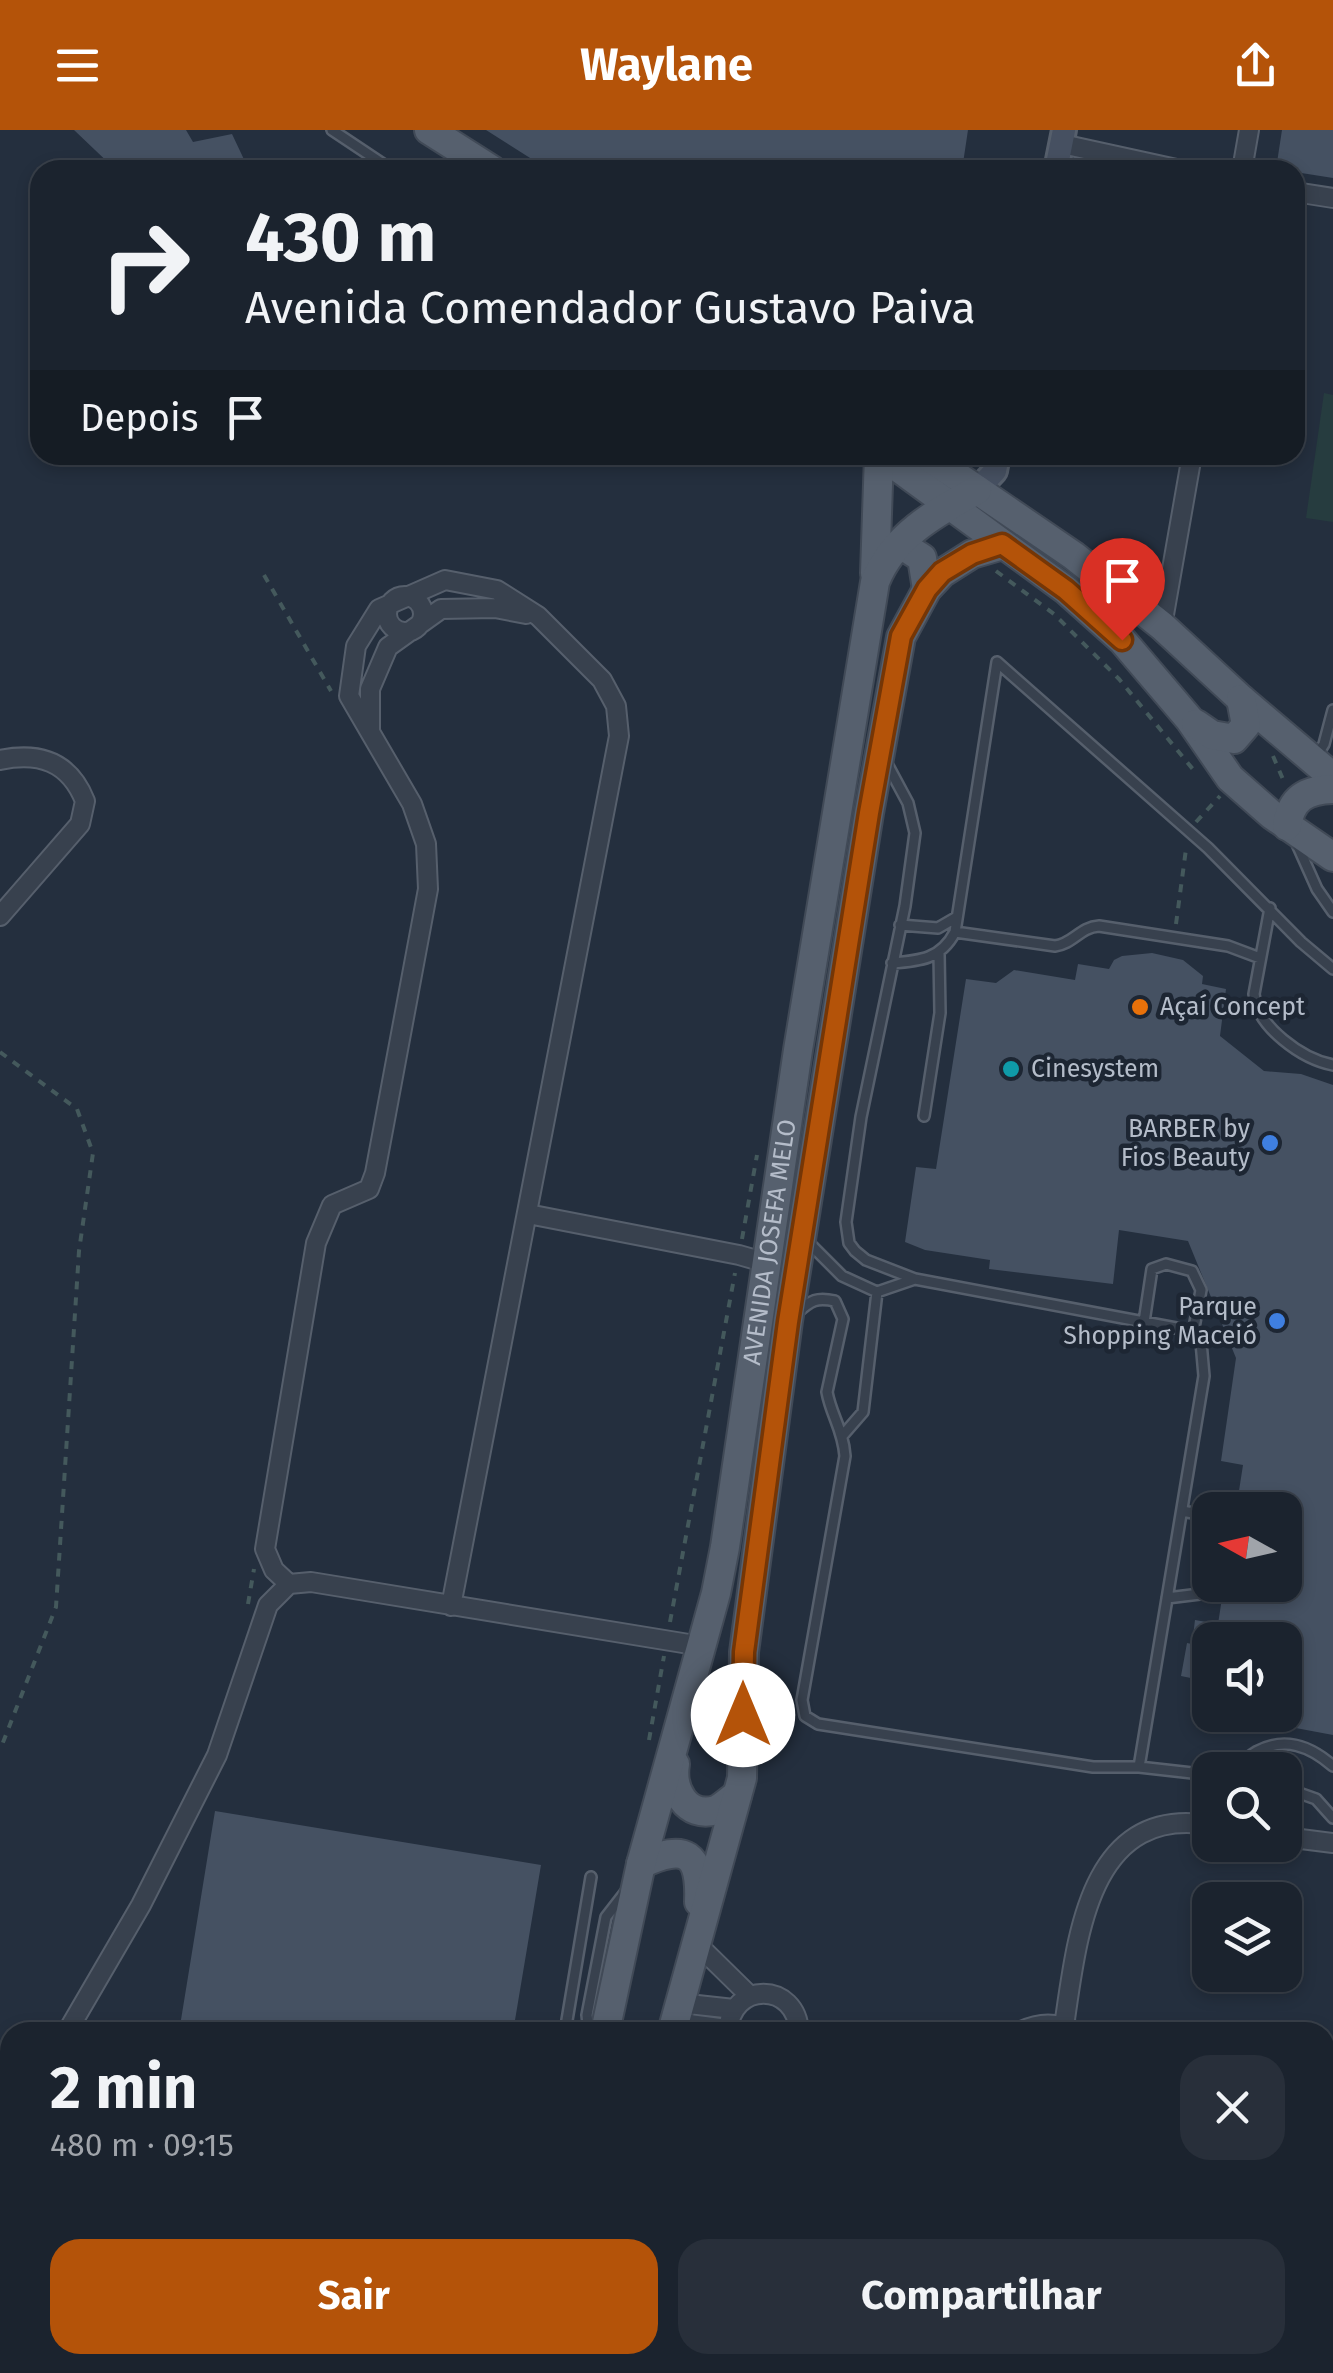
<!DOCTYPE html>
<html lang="pt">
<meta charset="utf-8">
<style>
body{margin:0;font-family:"Fira Sans",sans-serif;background:#282f3a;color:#f1f3f6;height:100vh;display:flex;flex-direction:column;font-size:38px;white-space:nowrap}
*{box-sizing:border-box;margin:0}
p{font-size:32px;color:#a0a4aa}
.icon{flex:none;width:55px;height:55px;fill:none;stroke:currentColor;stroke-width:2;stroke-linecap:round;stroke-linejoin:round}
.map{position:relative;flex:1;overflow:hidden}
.side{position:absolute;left:0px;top:1892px;width:1335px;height:352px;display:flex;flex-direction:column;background:#1b232e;border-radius:30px 30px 0 0;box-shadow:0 5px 15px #0003,0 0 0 2px #39404a}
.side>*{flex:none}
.top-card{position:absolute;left:30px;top:30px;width:1275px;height:305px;border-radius:30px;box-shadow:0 5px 15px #0003,0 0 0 2px #39404a;background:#1b232e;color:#f1f3f6;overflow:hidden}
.needle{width:65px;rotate:278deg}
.controls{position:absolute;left:1192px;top:1362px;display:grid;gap:20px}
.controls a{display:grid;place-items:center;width:110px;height:110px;border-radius:20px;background:#1b232e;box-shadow:0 5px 15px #0003,0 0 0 2px #39404a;font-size:50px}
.pin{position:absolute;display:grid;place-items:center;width:85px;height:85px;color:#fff;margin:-102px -42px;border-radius:50% 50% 50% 0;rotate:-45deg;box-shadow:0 0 10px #0007}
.pin .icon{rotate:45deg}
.me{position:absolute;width:110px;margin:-55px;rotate:0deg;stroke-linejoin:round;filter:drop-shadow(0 0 8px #0008)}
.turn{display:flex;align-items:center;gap:35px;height:210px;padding:0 50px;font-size:45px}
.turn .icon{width:130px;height:130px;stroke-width:2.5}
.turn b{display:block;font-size:70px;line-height:85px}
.then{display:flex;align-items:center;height:95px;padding:0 50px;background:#0003;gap:20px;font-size:38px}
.round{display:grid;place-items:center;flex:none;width:105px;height:105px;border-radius:30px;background:#282f3a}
.overview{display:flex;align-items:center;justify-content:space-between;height:170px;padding:0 50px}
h1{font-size:60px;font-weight:700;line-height:75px}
.primary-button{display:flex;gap:20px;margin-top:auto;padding:20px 50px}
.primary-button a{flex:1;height:115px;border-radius:30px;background:#b45309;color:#fff;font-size:40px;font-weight:700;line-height:115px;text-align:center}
.primary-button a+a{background:#282f3a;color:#f1f3f6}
header{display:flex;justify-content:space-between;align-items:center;height:130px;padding:0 50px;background:#b45309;color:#fff;font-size:45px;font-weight:700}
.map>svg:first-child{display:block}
.grass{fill:#263c3f}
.building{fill:#455162}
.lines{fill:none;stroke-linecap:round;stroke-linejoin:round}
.lane-casing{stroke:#565f6c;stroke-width:14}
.street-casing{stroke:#565f6c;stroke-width:22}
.secondary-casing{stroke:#565f6c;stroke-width:28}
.primary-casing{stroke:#414a57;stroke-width:32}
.path{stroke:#44595c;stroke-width:4;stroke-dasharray:8 8;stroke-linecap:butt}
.lane{stroke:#38414e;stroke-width:9}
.street{stroke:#38414e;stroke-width:18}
.secondary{stroke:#465061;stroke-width:22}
.primary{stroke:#56606e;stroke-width:28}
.route-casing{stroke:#753606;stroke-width:25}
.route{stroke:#b45309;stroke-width:18}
.food-dot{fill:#e8710a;stroke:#1d2633;stroke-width:4}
.culture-dot{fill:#0f9aa8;stroke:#1d2633;stroke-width:4}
.shop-dot{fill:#3f7fe0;stroke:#1d2633;stroke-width:4}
.labels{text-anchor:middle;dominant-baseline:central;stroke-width:9;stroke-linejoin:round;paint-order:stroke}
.poi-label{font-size:25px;fill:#b4bcc9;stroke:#1d2633;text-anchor:start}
.street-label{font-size:25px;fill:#b4bcc9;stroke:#1d2633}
</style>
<header><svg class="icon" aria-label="menu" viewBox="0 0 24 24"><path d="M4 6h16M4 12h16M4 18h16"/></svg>Waylane<svg class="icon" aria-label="share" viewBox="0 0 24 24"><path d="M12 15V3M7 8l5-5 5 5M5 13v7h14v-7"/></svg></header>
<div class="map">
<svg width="1333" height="2243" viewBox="0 0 1333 2243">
<rect width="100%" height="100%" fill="#242f3e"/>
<path class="grass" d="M 1324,263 L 1333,265 L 1333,392 L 1306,388 Z"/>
<path class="building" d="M 74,0 L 186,0 L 193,12 L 232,4 L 249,40 L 116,40 Z
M 486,0 L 968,0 L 962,40 L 549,40 Z
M 1282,0 L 1333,0 L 1333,48 L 1276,39 Z
M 1152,823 L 1183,830 L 1203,846 L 1202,854 L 1226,859 L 1220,906 L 1264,941 L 1301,944 L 1333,955 L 1333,1605 L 1285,1596 L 1285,1510 L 1210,1510 L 1210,1552 L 1181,1546 L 1187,1513 L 1192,1514 L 1195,1490 L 1218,1494 L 1224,1455 L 1285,1455 L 1285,1380 L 1236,1380 L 1243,1335 L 1221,1331 L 1236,1228 L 1188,1111 L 1119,1100 L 1113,1154 L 989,1139 L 990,1130 L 925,1120 L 905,1112 L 916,1037 L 936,1039 L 966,849 L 996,853 L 1014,840 L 1075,850 L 1078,834 L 1109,839 L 1114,830 L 1122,826 Z
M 215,1681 L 541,1735 L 513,1902 L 179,1902 Z"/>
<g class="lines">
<defs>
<path id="lane" d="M 332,0 L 392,40
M 997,532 L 1208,718 L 1301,812 L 1333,839
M 1316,627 L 1324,614 L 1333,580
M 886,632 L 908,673 L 915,703 L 905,776 L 861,987 L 846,1092 L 849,1113 L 855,1121 L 866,1130 L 915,1149
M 1296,712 L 1317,759 L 1333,782
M 1270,778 L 1254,864 C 1257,897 1302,929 1333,935
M 900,795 L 938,798 L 957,787
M 955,802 L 1055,816 C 1073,814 1080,797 1099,796 L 1228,816 L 1260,828
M 892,833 C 920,831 941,829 955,802 L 997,532
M 924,986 L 940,883 L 939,823
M 806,1110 L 842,1146 L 877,1162 L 915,1149 L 1176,1198 L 1190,1201 L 1201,1212 L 1204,1246 L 1139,1637 L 1210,1645
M 797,1183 C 811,1170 817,1167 835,1171 L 843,1189 L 827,1262 C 831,1285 843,1299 845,1326 L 802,1570 L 805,1586 L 818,1594 L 1093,1637 L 1139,1637
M 1144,1192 L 1152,1139 L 1166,1134 L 1192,1141 L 1201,1160 L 1193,1203
M 843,1305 L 863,1282 L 877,1162
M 1182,1381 L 1204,1385 L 1210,1390
M 1167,1468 L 1200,1464 L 1210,1443
M 1228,1640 C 1239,1636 1246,1628 1256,1622 C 1285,1606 1310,1616 1333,1636
M 1285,1658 L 1316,1669 L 1333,1688
M 565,1902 L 591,1747
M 589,1902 L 587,1885 L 606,1787 L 627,1760"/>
<path id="street" d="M 1062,14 L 1181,40
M 1242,40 L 1249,0
M 1295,62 L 1333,68
M387 484a18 18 0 1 1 36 0a18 18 0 1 1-36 0Z
M 1162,496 L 1192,325
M 370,601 L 370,559 L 388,517 L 441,479 L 495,478 L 526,484
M 0,630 C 39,622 69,631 85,671 L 80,694 L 0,786
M 528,1084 L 739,1125 L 767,1133
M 289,1454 L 274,1440 L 265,1419 L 316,1113 L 332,1075 L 369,1059 L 375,1043 L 428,759 L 426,714 L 412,674 L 349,566 L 356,516 L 379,479 L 445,450 L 497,460 L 538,486 L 602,550 L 616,576 L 619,606 L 451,1476
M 1285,1707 L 1333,1713
M 695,1812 L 750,1866
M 679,1873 L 734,1879
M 674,1892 L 727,1899
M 1064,1896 C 1077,1809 1088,1675 1210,1695
M 67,1902 L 141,1775 L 217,1625 L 268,1475 L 289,1454 L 311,1452 L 701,1516
M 728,1902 C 730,1851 797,1851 799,1902
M 1019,1902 C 1040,1892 1056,1892 1077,1902
M 0,2107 L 10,2062
M 1115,2235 L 1158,2243
M 1008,2237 L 1038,2243
M 1060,2243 L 1061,2235"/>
<path id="secondary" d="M 1056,40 L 1064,0
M 977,360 L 995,341 L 998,325"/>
<g id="primary">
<path d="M 429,0 L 492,40"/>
<path d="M 881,325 L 1066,460 L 1122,510 L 1190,590 L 1230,648 L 1272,685 L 1333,727"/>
<path d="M 926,325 L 1074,426 L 1162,496 L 1241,569 L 1333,647"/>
<path d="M 894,417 L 908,419 L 922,428 L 927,459"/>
<path d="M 875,443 L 879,325"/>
<path d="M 1196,594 L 1212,605 L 1234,609 L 1246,595 L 1241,569"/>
<path d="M 1287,696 C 1291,668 1306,660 1333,659"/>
<path d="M 675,1634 C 671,1659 686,1689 716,1680 C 723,1677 731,1669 737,1665"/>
<path d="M 641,1734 C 686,1713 701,1723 699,1772"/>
<path id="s1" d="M 605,1902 L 641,1734 L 716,1463 L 725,1417 L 798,920 L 875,452 C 893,406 935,383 977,360"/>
<path d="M 672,1902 L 742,1648 L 744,1522 L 788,1191 L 869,683 L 901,507 L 927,459 L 942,443 L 972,424 L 1003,415"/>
<path d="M 575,2243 L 576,2235"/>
<path d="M 617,2243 L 618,2235"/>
</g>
</defs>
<use href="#lane" class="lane-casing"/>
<use href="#street" class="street-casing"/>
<use href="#secondary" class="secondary-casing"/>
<use href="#primary" class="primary-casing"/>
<path class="path" d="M 996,441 L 1054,484 L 1119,549 L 1196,643
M 264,445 L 331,561
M 1273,626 L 1285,654
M 1196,692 L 1220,666
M 1176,794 L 1186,719
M 0,922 L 77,979 L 93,1023 L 79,1121 L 56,1477 L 0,1620
M 742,1109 L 757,1025
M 248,1474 L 254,1439
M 670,1492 L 735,1143
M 649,1610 L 664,1526
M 2,2047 L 10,2018
M 541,2243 L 541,2235"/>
<use href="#lane" class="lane"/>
<use href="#street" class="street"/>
<use href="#secondary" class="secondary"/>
<use href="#primary" class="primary"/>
</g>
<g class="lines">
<defs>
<path id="route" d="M 743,1585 L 744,1522 L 788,1192 L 869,683 L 901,506 L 927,459 L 942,442 L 972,424 L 1002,414 L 1066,460 L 1122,510"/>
</defs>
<use href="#route" class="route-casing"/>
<use href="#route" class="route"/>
</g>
<circle class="food-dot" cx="1140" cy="877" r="10"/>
<circle class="culture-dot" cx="1011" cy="939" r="10"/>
<g class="shop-dot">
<circle cx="1270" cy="1013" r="10"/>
<circle cx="1277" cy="1191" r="10"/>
</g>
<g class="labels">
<g class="poi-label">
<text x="1160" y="877">Açaí Concept</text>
<text x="1031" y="939">Cinesystem</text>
<text x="1250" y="999" text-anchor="end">BARBER by<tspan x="1250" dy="29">Fios Beauty</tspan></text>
<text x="1257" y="1177" text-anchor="end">Parque<tspan x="1257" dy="29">Shopping Maceió</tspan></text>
</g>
<g class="street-label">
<text stroke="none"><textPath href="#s1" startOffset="808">AVENIDA JOSEFA MELO</textPath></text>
</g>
</g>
</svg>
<div class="controls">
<a><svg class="needle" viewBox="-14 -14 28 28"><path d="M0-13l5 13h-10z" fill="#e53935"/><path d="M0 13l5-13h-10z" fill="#a0a4aa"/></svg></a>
<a><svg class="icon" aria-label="sound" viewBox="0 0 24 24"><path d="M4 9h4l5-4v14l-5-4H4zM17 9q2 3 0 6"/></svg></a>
<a><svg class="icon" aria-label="search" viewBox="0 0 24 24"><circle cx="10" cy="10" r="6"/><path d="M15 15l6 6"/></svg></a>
<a><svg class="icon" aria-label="layers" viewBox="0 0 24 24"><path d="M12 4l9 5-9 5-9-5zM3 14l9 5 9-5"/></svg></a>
</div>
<div class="pin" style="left:1122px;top:510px;background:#d93025"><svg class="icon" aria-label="arrive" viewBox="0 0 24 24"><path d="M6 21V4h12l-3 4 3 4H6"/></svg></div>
<svg class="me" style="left:743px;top:1585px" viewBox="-20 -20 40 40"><circle r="19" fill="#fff"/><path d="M0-13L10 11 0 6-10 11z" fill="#b45309"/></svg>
<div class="top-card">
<div class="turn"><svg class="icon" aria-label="right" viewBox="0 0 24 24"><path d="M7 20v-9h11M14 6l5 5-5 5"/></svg><div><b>430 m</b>Avenida Comendador Gustavo Paiva</div></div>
<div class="then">Depois<svg class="icon" aria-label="arrive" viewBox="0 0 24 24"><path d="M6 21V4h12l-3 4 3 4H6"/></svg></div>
</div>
<section class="side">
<div class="overview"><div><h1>2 min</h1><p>480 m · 09:15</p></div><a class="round"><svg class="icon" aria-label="close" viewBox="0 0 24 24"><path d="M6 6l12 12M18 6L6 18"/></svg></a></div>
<div class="primary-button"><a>Sair</a><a>Compartilhar</a></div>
</section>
</div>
